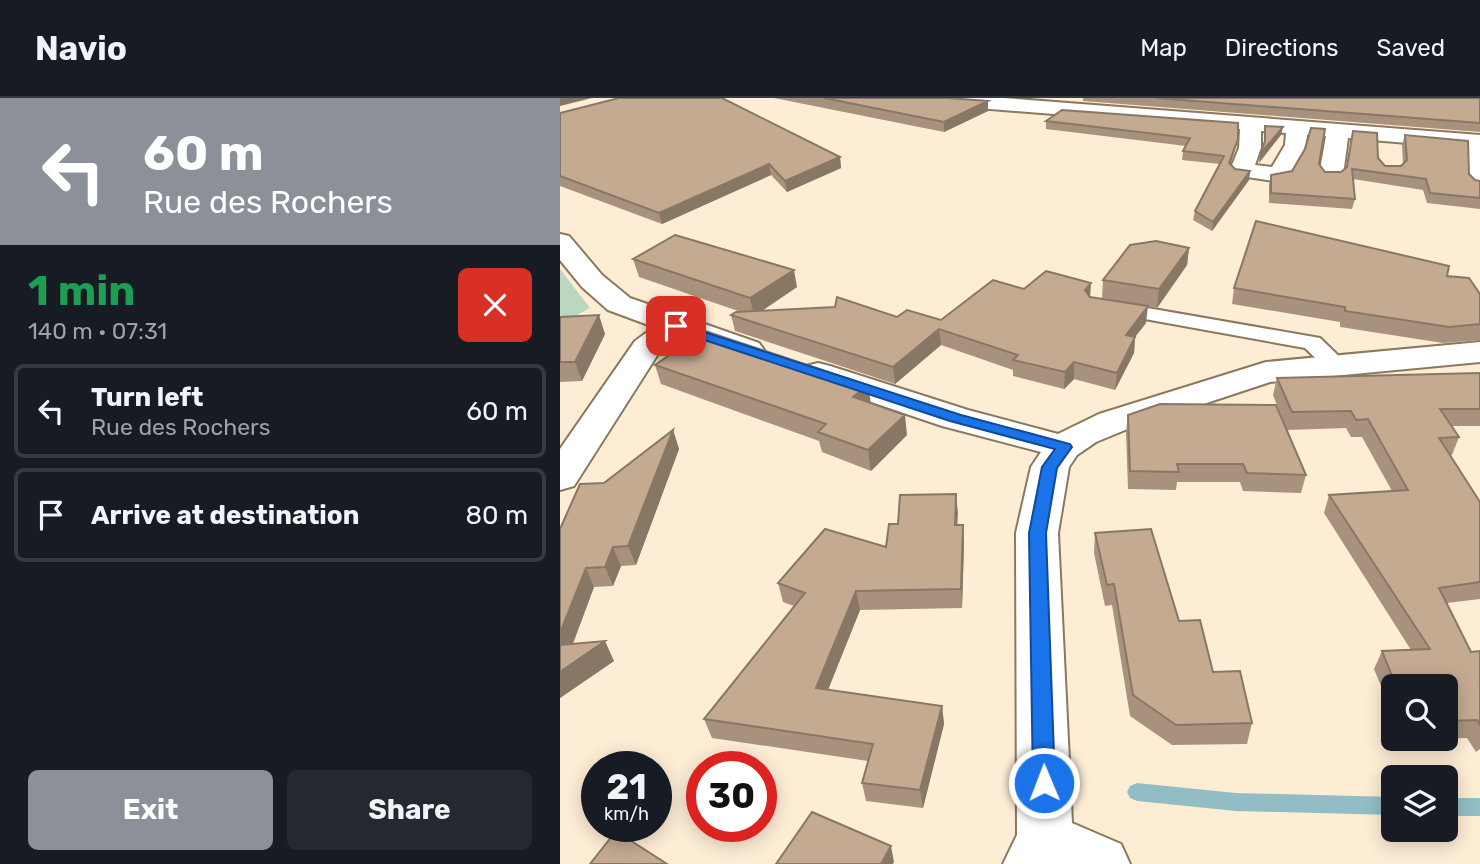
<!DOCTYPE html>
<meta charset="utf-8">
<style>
body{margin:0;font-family:Rubik,sans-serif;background:#242831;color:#f1f3f6;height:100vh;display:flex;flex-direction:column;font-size:26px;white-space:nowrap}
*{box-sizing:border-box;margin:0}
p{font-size:23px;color:#9ea1a6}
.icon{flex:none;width:38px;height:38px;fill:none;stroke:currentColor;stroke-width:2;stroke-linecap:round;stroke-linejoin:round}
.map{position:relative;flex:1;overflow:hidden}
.details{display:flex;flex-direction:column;background:#171b24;width:560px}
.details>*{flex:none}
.banner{background:#8c9099;color:#fff;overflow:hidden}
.tools{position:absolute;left:821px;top:576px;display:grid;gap:14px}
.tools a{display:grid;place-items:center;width:77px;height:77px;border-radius:10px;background:#171b24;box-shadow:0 4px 18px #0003;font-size:35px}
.speed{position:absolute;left:21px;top:653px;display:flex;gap:14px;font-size:35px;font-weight:700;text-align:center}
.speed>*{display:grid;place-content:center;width:91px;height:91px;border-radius:50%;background:#171b24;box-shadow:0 4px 18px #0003;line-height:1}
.speed small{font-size:18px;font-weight:400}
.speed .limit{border:10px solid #d22;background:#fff;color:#111}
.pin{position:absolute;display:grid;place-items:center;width:60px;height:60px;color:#fff;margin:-30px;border-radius:14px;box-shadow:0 4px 10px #0006}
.me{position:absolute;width:77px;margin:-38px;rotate:359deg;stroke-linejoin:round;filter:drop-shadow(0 0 5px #0008)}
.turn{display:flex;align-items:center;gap:24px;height:147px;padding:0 28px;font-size:32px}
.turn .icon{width:91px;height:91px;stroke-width:2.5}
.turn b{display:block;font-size:49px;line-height:60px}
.round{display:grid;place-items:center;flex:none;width:74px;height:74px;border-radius:10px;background:#242831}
.summary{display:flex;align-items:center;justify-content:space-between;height:119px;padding:0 28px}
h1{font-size:42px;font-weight:700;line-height:52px;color:#1e9e55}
.primary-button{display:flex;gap:14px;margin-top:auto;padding:14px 28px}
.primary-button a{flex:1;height:80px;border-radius:10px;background:#8c9099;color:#fff;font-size:28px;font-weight:700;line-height:80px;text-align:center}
.primary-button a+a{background:#242831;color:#f1f3f6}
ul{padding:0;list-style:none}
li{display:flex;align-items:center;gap:21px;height:94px;margin:0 14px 10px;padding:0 14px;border:4px solid #363941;border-radius:10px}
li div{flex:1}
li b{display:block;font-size:26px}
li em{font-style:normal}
header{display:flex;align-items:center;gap:42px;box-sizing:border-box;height:98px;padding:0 35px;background:#171b24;border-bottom:2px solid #363941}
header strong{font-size:33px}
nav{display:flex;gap:38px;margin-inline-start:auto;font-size:24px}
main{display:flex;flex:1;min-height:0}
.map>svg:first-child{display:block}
.green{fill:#bbd7c0}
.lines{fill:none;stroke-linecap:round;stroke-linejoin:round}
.stream{fill:#93bdc5;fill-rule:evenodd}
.service-casing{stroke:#8b785d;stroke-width:4}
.minor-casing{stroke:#8b785d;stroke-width:4}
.service{fill:#fff;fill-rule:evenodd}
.minor{fill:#fff;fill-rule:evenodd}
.wall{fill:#a9927d}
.shaded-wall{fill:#897766}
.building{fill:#c4aa91;stroke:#897766;stroke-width:2}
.route{fill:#1a73e8;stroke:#114b97;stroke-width:2}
</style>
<header>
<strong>Navio</strong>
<nav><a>Map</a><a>Directions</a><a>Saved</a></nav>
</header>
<main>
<section class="details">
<div class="banner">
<div class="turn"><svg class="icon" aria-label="left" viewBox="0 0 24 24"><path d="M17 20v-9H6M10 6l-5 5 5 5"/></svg><div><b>60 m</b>Rue des Rochers</div></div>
</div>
<div class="summary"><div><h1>1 min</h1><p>140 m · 07:31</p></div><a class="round" style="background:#d93025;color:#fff"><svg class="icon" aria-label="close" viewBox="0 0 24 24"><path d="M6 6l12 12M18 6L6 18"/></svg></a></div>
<ul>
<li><svg class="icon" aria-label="left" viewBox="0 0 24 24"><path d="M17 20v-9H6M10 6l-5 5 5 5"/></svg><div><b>Turn left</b><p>Rue des Rochers</p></div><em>60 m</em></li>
<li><svg class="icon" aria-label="arrive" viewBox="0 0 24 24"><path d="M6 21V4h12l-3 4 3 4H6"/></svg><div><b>Arrive at destination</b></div><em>80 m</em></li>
</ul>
<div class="primary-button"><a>Exit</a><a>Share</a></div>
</section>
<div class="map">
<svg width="920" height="766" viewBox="0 0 920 766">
<rect width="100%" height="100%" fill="#feedd5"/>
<path class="green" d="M 0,171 L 30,210 L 0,226 Z"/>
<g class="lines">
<path class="stream" d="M 577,685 L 676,695 L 833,699 L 833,717 L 676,713 L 577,703 L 570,700 L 567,694 L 570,688 Z
M 886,700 L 920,700 L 920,718 L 886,718 Z"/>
<defs>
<path id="service" d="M 553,204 L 760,240 L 788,267 L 785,272 C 768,276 757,261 745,250 L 546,214 L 543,210 L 546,206 Z"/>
<path id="minor" d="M 358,0 L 444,0 L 920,37 L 920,92 L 912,90 L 908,85 L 907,50 L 788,40 L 783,77 L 779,82 L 763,82 L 759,77 L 766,38 L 747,37 C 747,50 736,70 728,82 L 720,84 L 674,77 L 670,72 L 679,50 L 680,31 L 368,6 L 361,4 ZM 701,33 L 726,35 L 725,47 L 712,69 L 695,67 L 701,50 Z
M 0,136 L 9,138 L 42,177 L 70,200 L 199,245 L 204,252 L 199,259 L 188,262 L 121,239 L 98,256 L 14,388 L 0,392 L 0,351 L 75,243 L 94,229 L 48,212 L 22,189 L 0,162 Z
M 920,244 L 920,264 L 710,284 L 565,332 L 536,344 L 517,357 L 509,369 L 498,435 L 512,725 L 561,746 L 570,766 L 443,766 L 457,737 L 456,435 L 471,369 L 481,354 L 382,328 L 246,282 L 241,275 L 246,268 L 258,265 L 270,268 L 408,312 L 498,336 L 539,316 L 706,264 Z"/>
</defs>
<use href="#service" class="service-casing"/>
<use href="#minor" class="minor-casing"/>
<use href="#service" class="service"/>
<use href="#minor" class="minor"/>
</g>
<path class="wall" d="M 214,0 L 388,0 L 428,13 L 384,34 Z
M 523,0 L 920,0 L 920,34 L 523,3 Z
M 502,12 L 676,49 L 670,66 L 675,71 L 690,73 L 689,82 L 652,133 L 633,122 L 635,113 L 660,66 L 622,62 L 623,53 L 626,48 L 486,31 L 486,23 Z
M 0,15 L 280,59 L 281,70 L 227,94 L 211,77 L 102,126 L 0,88 Z
M 793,33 L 825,68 L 841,68 L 843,65 L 842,47 L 845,37 L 909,76 L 915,82 L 920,83 L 920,111 L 867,105 L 863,92 L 793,81 L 795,101 L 792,111 L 709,105 L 709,87 L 711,77 L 732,73 L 759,66 L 765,74 L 781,74 L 786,70 Z
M 629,150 L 627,167 L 597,210 L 542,200 L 543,182 Z
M 73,161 L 237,189 L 202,213 L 337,219 L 381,222 L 464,191 L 531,199 L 586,225 L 575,239 L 574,255 L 555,292 L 514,281 L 504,291 L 453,278 L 453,272 L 381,247 L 335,286 L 175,233 L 171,217 L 181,214 L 79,179 Z
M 887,178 L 920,196 L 920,242 L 883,245 L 780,229 L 780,224 L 672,206 L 674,190 Z
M 0,219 L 45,236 L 22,283 L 0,284 Z
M 95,267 L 308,287 L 310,305 L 347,337 L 311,373 L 262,354 L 259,343 L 101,286 Z
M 920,275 L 920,328 L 892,328 L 899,339 L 892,357 L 890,357 L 920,404 L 920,501 L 887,505 L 911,554 L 920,553 L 920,651 L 916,654 L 907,640 L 843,642 L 843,640 L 886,640 L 886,588 L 833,588 L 833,617 L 814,571 L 822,553 L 851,552 L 764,415 L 769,397 L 832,393 L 802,339 L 791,339 L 786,330 L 727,332 L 713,297 L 717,280 Z
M 568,317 L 746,377 L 741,395 L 683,393 L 680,384 L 617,384 L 616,392 L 568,391 L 566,334 Z
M 113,332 L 119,351 L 76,467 L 61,468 L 53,488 L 34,489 L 13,546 L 54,563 L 0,600 L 0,431 L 44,385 Z
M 396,396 L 397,427 L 403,427 L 404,446 L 402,510 L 300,512 L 268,592 L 382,608 L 384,626 L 363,710 L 306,703 L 302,685 L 308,663 L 152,640 L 144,621 L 234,508 L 223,504 L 218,485 L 326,449 Z
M 535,435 L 619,523 L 653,574 L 692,625 L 687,646 L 612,647 L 570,618 L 552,507 L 545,508 L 534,455 Z"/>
<path class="shaded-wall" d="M 0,0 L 32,0 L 0,8 Z
M 428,3 L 428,13 L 384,34 L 384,24 Z
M 723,29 L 721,37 L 699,65 L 700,56 Z
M 678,41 L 676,49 L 668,74 L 669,65 Z
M 280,59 L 281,70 L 227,94 L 225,83 Z
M 209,66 L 211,77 L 102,126 L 99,115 Z
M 690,73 L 689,82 L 652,133 L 653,124 Z
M 629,150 L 627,167 L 597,210 L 599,191 Z
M 234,172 L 237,189 L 194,218 L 190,200 Z
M 531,185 L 530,201 L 525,192 Z
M 588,208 L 586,225 L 575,239 L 574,255 L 555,292 L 557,275 L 566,237 Z
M 39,217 L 45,236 L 22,283 L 15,264 Z
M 379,231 L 381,247 L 335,286 L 333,269 Z
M 514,264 L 514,281 L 504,291 L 505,274 Z
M 308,287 L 311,306 L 293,299 Z
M 345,317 L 347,337 L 311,373 L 308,352 Z
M 113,332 L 119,351 L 76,467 L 68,448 Z
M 396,396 L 398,415 L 396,446 L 395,427 Z
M 403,427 L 404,446 L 402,510 L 401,491 Z
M 53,449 L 61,468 L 53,488 L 45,469 Z
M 26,470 L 34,489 L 5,566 L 0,556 L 0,535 Z
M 296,493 L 300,512 L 261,609 L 256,590 Z
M 45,543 L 54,563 L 0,600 L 0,574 Z
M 382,608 L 384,626 L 363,710 L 360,692 Z
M 331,748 L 334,764 L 333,766 L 321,766 Z"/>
<path class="building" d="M 59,0 L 162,0 L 280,59 L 225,83 L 209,66 L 99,115 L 0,78 L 0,15 Z
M 264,0 L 388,0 L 428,3 L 384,24 Z
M 596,0 L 920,0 L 920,25 Z
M 502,12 L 678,25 L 678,41 L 669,65 L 675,71 L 690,73 L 653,124 L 635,113 L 664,58 L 623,53 L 630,40 L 486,23 Z
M 705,28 L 723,29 L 700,56 L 705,43 Z
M 751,30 L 765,31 L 759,66 L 765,74 L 781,74 L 787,69 L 793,33 L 817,35 L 818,60 L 825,68 L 841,68 L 847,62 L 845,37 L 908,43 L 909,76 L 915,82 L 920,83 L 920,100 L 870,95 L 866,81 L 792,71 L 795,101 L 711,95 L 711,77 L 732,73 L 745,51 Z
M 696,123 L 889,168 L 887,178 L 909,180 L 920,196 L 920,226 L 889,229 L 785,213 L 785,209 L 674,190 Z
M 115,137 L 234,172 L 190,200 L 73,161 Z
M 596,143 L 629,150 L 599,191 L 543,182 L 570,147 Z
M 486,173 L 531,185 L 525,192 L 530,199 L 588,208 L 566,237 L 575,239 L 557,275 L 514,264 L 505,274 L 453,262 L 458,257 L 379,231 L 333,269 L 171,217 L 176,214 L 275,209 L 277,199 L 337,219 L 347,212 L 381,222 L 433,182 L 464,191 Z
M 39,217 L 15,264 L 0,264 L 0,219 Z
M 145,233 L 308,287 L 293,299 L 345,317 L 308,352 L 258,334 L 266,326 L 95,267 Z
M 920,275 L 920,311 L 880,311 L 899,339 L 879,340 L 920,404 L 920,484 L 879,490 L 911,554 L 920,553 L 920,627 L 917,622 L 886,623 L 886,588 L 836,588 L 822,553 L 870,551 L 769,397 L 848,392 L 808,321 L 796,322 L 791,313 L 732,314 L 717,280 Z
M 600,306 L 716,307 L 746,377 L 687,375 L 683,366 L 617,366 L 619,374 L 570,373 L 568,317 Z
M 113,332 L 68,448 L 53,449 L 45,469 L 26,470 L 0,535 L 0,431 L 20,386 L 44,385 Z
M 396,396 L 395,427 L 403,427 L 401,491 L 296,493 L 256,590 L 382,608 L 360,692 L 302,685 L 313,646 L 144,621 L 245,495 L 218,485 L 265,431 L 326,449 L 329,426 L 338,426 L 340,397 Z
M 591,431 L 619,523 L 640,522 L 653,574 L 680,573 L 692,625 L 616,627 L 573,597 L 554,486 L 547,487 L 535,435 Z
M 45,543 L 0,574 L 0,547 Z
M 252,714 L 331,748 L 321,766 L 216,766 Z
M 56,733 L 107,766 L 30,766 Z"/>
<path class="route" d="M 116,225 L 401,317 L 510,346 L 512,349 L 497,370 L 486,435 L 495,685 L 491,692 L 484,695 L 476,692 L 473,685 L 469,435 L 482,369 L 495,351 L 390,323 L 111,231 L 111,226 Z"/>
</svg>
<div class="tools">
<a><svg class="icon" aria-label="search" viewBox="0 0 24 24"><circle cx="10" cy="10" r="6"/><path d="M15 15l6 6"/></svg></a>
<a><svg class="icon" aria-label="layers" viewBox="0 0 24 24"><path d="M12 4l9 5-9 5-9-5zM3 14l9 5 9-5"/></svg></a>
</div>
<div class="speed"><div>21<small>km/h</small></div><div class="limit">30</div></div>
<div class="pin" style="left:116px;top:228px;background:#d93025"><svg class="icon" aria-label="arrive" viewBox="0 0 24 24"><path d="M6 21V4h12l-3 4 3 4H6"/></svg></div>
<svg class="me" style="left:484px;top:685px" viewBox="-20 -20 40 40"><circle r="17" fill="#1a73e8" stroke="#fff" stroke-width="3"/><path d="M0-11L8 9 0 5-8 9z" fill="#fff"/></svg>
</div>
</main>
